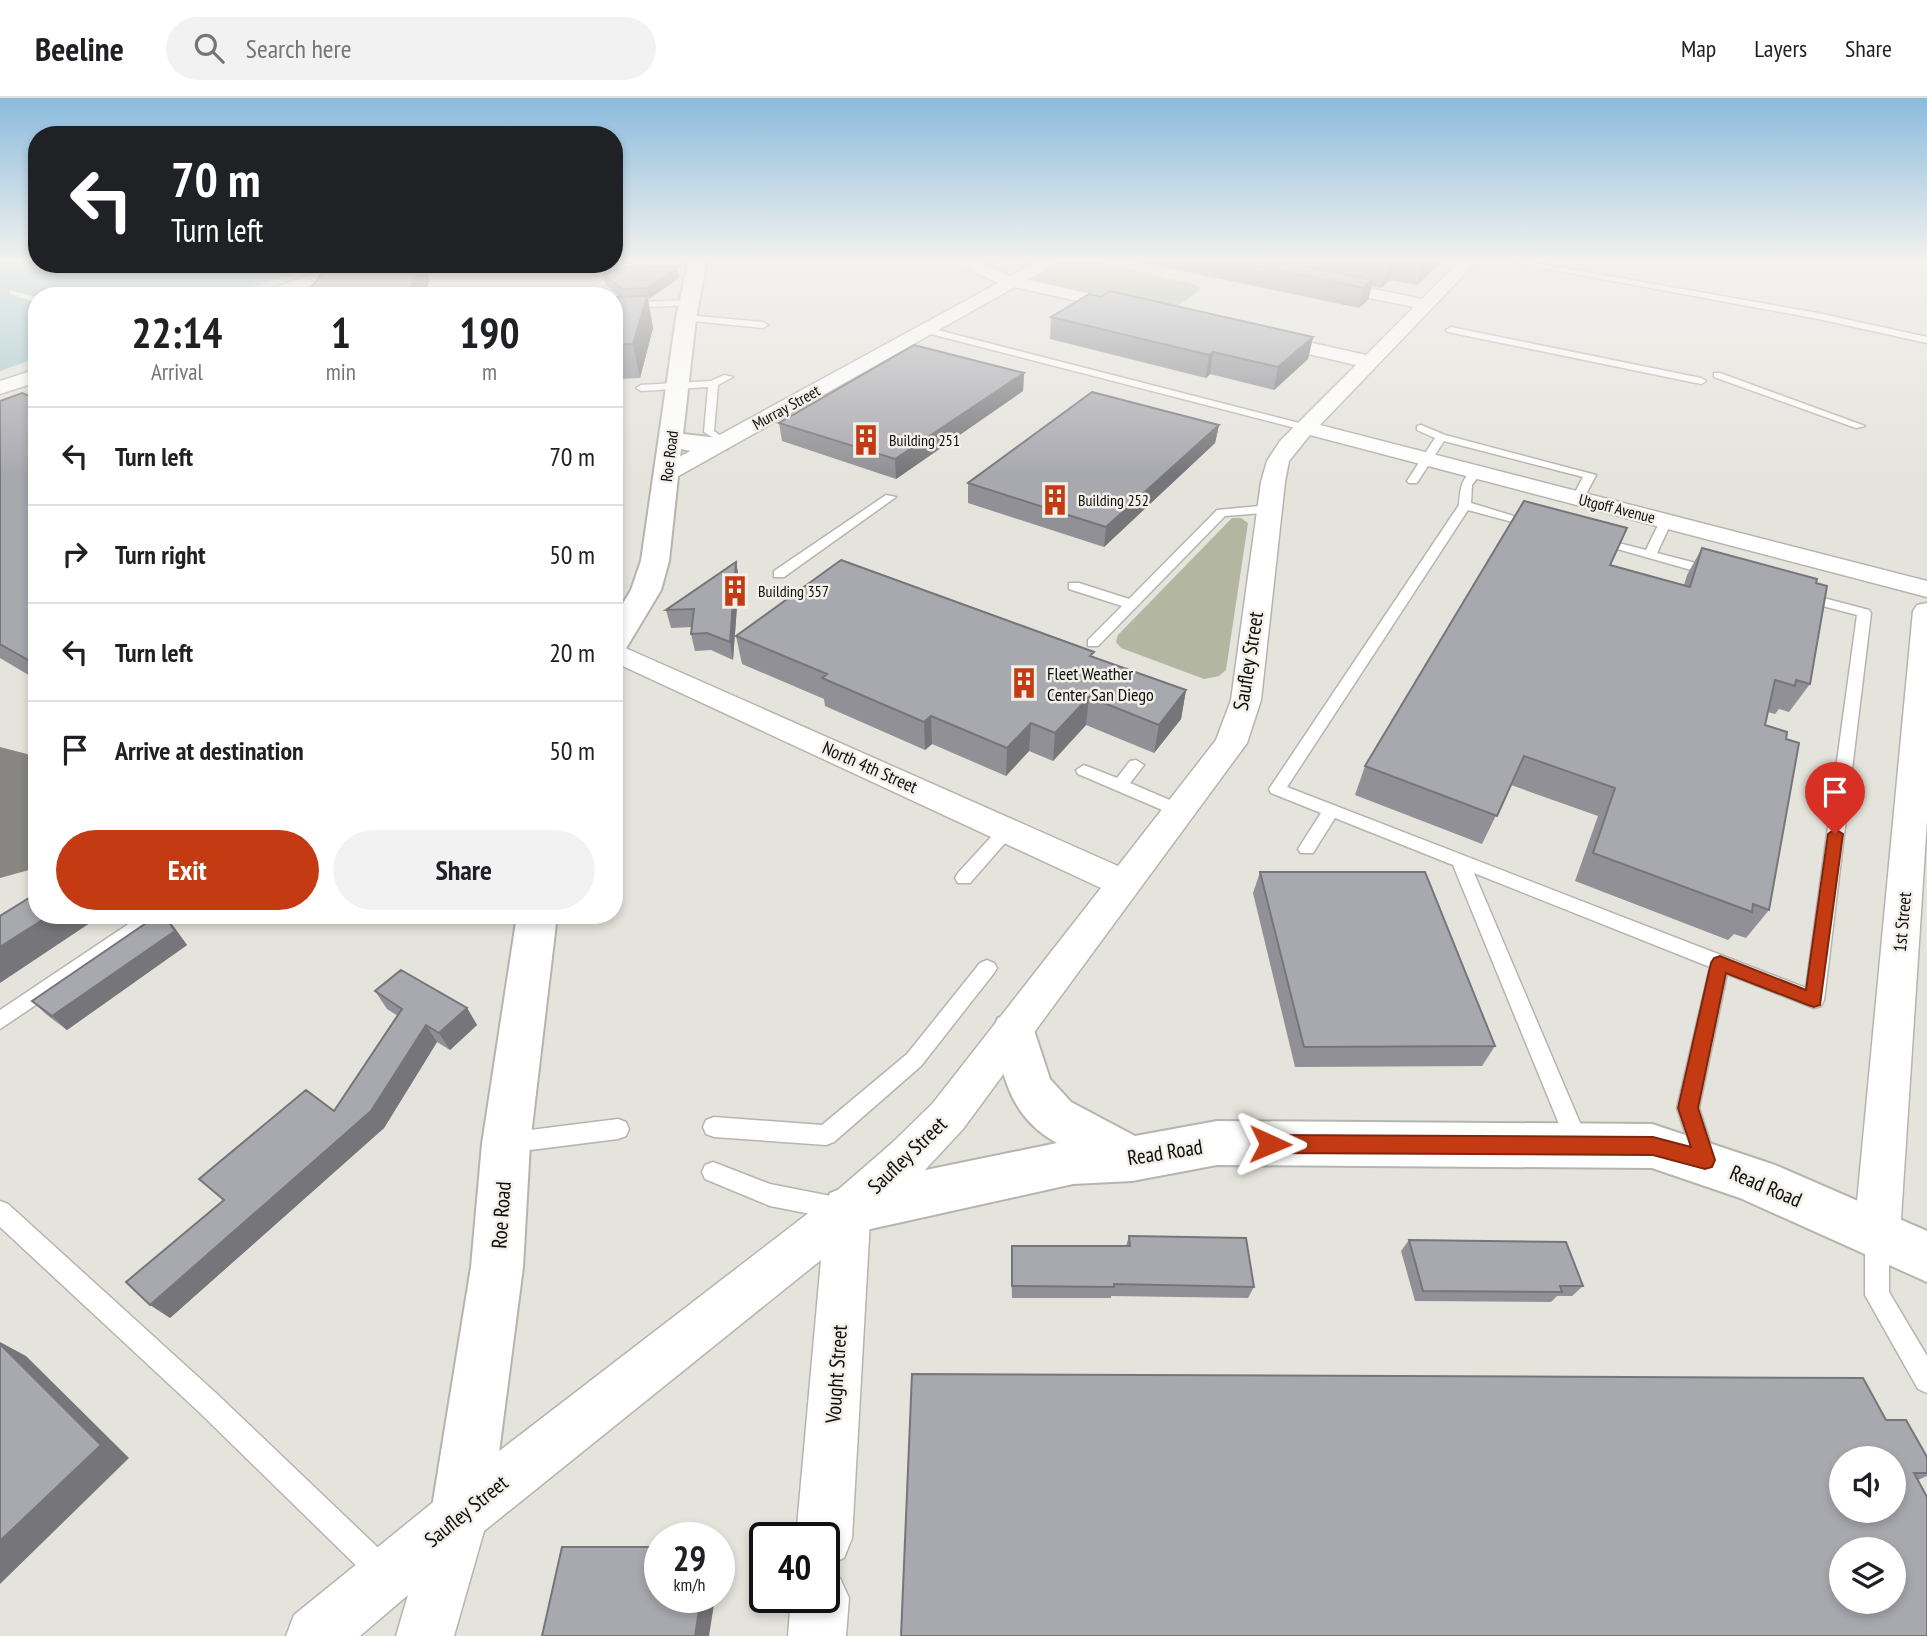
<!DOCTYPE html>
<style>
body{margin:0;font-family:"PT Sans Narrow",sans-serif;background:#f2f2f2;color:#202124;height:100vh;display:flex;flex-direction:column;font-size:26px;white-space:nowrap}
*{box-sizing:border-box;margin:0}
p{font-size:23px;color:#757577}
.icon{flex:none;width:38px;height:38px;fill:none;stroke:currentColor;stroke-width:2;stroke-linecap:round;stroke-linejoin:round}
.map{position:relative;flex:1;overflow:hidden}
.sheet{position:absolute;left:28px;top:189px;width:595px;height:637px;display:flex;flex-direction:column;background:#fff;border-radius:28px;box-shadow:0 4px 10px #0003}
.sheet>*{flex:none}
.guide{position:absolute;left:28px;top:28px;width:595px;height:147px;border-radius:28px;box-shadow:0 4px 10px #0003;background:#202124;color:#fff;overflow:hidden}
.tools{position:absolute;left:1829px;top:1348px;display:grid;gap:14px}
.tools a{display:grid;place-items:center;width:77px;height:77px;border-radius:50%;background:#fff;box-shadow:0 4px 10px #0003;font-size:35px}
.speed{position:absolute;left:644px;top:1424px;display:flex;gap:14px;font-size:35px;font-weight:700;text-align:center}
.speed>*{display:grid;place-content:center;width:91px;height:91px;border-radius:50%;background:#fff;box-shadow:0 4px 10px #0003;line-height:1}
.speed small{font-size:18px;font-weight:400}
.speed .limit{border:4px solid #111;border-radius:10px;background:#fff;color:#111}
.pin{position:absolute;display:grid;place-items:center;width:60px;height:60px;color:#fff;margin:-72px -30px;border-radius:50% 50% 50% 0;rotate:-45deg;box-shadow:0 0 7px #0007}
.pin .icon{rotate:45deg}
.me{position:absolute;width:77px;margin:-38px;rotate:91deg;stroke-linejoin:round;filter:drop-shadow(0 0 5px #0008)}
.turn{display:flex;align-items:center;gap:24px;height:147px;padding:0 28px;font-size:32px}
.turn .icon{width:91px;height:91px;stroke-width:2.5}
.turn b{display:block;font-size:49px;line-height:60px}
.eta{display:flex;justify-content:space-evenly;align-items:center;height:119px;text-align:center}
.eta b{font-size:42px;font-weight:700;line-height:49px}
.primary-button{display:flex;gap:14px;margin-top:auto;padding:14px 28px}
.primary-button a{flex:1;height:80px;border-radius:42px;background:#c33a13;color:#fff;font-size:28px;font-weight:700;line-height:80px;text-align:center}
.primary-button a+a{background:#f2f2f2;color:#202124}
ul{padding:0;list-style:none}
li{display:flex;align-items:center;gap:21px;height:98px;padding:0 28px;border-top:2px solid #e0e0e0}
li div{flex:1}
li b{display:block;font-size:26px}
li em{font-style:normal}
header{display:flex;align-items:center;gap:42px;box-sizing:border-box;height:98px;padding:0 35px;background:#fff;border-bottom:2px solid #e0e0e0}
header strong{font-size:33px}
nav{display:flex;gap:38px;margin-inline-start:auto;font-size:24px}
.search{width:490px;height:63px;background:#f2f2f2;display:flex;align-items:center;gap:18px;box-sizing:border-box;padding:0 24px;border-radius:38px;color:#757577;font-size:26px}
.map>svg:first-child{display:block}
.green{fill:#b3b7a1}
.water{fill:#a0c6cd}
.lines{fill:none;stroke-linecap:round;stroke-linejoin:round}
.taxiway{fill:#888682;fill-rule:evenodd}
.lane-casing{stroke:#b6b4ae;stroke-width:3}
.street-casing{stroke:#b6b4ae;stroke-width:3}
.secondary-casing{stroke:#b6b4ae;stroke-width:4}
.lane{fill:#fff;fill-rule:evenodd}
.street{fill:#fff;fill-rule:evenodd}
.secondary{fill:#fff;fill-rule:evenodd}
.wall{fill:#909096}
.shaded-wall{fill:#76767a}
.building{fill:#a8a8af;stroke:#76767a;stroke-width:2;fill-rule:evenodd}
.route{fill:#c33a13;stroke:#7f260c;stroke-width:2}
.labels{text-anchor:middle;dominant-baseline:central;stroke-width:5;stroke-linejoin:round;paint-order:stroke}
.far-street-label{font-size:16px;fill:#0e0d0b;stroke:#f2f0e9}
.far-poi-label{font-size:16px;fill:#0e0d0b;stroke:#f2f0e9;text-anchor:start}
.poi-label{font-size:18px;fill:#0e0d0b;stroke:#f2f0e9;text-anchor:start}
.street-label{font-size:18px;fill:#0e0d0b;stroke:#f2f0e9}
.near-street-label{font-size:21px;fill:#0e0d0b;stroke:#f2f0e9}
</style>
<header>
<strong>Beeline</strong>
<div class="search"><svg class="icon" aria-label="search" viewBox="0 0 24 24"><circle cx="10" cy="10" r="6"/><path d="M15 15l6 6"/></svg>Search here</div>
<nav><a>Map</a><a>Layers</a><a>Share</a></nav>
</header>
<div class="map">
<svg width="1927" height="1538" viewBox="0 0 1927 1538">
<rect width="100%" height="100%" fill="#e4e3dc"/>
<path class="green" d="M 1066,161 L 1080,161 L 1197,187 L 1201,191 L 1173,211 L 1162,212 L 1036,183 L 1033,180 Z
M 1232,420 L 1241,420 L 1248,425 L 1226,572 L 1219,578 L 1204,581 L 1121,550 L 1116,544 L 1118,537 Z"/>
<path class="water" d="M 37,161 L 37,166 L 328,166 L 219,198 L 37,198 L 37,260 L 0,273 L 0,162 Z"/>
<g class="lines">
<path class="taxiway" d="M 0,649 L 27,656 L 37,662 L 37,765 L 29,772 L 0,780 Z"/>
<defs>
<path id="lane" d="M 633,161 L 644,161 C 629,172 606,183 589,175 L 617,171 Z
M 1513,161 L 1818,215 L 1927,239 L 1927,245 L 1818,221 L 1516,165 Z
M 10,192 L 37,199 L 37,205 L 10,196 Z
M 692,202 L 692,206 L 689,207 L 614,211 L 614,205 Z
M 686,217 L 763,224 L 768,227 L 763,230 L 683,222 L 683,218 Z
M 926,229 L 1311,328 L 1312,330 L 1307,333 L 923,234 L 921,232 Z
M 1451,229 L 1701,280 L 1706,283 L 1701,286 L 1448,234 L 1446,232 Z
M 1714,275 L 1720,275 L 1865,328 L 1856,330 L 1714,279 Z
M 724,277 L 733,279 L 718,287 L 714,333 L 728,343 L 723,346 L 704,334 L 708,289 L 641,293 L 636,290 L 641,287 L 711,283 Z
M 1421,327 L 1445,337 L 1596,377 L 1584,400 L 1578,404 L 1572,400 L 1583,379 L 1444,343 L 1417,385 L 1409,385 L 1407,383 L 1435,340 L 1417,332 L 1417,328 Z
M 1476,371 L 1482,374 L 1472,387 L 1471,405 L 1540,426 L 1534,430 L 1468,412 L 1287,689 L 1806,890 L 1857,517 L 1796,501 L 1794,498 L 1801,494 L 1869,512 L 1871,515 L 1824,902 L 1821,908 L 1814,910 L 1727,876 L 1699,1010 L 1716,1062 L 1713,1069 L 1705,1072 L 1697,1069 L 1694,1062 L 1677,1010 L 1710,869 L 1474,775 L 1589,1046 L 1586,1053 L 1578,1056 L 1570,1053 L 1453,767 L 1335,720 L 1313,755 L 1301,755 L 1298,751 L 1321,715 L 1271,695 L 1269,691 L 1459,407 C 1460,392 1461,378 1476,371 Z
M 886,397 L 896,399 L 784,479 L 774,479 L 774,473 Z
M 1270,407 L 1274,408 L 1274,414 L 1225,418 L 1098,548 L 1088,548 L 1088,542 L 1122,508 L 1069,491 L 1069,485 L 1079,485 L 1129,501 L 1217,412 Z
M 1666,419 L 1672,423 L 1657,455 L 1719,471 L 1719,477 L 1709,477 L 1589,443 L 1595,439 L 1646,452 L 1660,423 Z
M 1136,662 L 1144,667 L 1130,685 L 1186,709 L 1188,713 L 1186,717 L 1174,717 L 1078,676 L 1076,672 L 1084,667 L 1117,680 L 1130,663 Z
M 1007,726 L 1013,728 L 1015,732 L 1013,736 L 970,785 L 958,785 L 955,780 L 958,775 L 1001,728 Z
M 142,817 L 165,817 L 162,822 L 0,931 L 0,912 Z
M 987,862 L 994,865 L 997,870 L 994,875 L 921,968 L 834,1044 L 826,1047 L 714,1039 L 706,1036 L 703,1029 L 706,1022 L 714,1019 L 822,1027 L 907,956 L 980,865 Z
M 618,1021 L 626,1024 L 629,1031 L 626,1038 L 618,1041 L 507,1055 L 499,1052 L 496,1045 L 499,1038 L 507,1035 Z
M 713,1064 L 770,1086 L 841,1100 L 849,1103 L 852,1111 L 849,1119 L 841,1122 L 770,1108 L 705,1081 L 702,1074 L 705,1067 Z
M 0,1103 L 8,1106 L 217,1296 L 393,1464 L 397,1474 L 393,1484 L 383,1488 L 373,1484 L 199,1314 L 0,1129 Z
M 1877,1127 L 1885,1130 L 1889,1138 L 1889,1194 L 1927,1258 L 1927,1295 L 1918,1291 L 1865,1197 L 1865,1138 L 1869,1130 Z"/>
<path id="street" d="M 948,161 L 971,161 L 1011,178 L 1040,161 L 1061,161 L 1028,182 L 1136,206 L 1139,210 L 1130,215 L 1015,189 L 675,380 L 659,380 L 656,375 L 659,370 L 998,185 Z
M 1461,161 L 1479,161 L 1320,327 L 1927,483 L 1927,499 L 1310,337 L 1289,363 L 1285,384 L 1261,602 L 1247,645 L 963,1031 L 924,1073 L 870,1122 L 852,1440 L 844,1460 L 824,1468 L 824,1440 L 796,1440 L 821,1162 L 484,1433 L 454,1538 L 396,1538 L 408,1497 L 360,1538 L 286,1538 L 294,1517 L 442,1397 L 832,1097 L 892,1045 L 933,1005 L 1101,790 L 614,564 L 614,545 L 1118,768 L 1216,642 L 1231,602 L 1261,384 L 1267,363 L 1280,343 L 1356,267 L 1256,244 L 1254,240 L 1263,234 L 1366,257 L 1414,209 L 1319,190 L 1317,186 L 1319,182 L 1325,181 L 1422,201 Z
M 342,166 L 366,166 L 364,169 L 284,198 L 259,198 L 261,194 Z
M 37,271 L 37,284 L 0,296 L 0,283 Z
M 1927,505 L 1927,722 L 1900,1136 L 1893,1152 L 1877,1158 L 1861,1152 L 1854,1136 L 1913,513 L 1917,507 Z
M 824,1473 L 840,1480 L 849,1500 L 846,1538 L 788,1538 L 791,1500 L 824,1500 Z"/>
<path id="secondary" d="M 689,161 L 707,161 L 696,220 L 683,336 L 727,341 L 730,346 L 727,351 L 691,353 L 681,351 L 669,463 L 661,492 L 625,552 L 614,554 L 614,520 L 631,492 L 641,463 L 676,220 Z
M 517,817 L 557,817 L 530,1046 L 523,1169 L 491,1416 L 482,1437 L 461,1446 L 440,1437 L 431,1416 L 471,1169 L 482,1046 Z
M 1014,915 L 1030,920 L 1050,981 L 1071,1004 L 1135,1038 L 1217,1023 L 1652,1026 L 1775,1067 L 1927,1133 L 1927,1184 L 1740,1100 L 1652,1070 L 1217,1067 L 1132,1083 L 1073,1086 L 848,1136 L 830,1129 L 823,1112 L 830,1095 L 848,1088 L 1057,1045 C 1010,1019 1005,982 992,933 L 998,920 Z"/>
</defs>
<use href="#lane" class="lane-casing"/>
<use href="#street" class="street-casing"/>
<use href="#secondary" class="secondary-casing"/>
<use href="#lane" class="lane"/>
<use href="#street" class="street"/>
<use href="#secondary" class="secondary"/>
</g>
<path class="wall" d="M 989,161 L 1034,161 L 1034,162 L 989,164 Z
M 1126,161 L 1444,161 L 1417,187 L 1390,182 L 1381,190 L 1372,188 L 1368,202 L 1359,210 Z
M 603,176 L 679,180 L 649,201 L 648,201 L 653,230 L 640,280 L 614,281 L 614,199 L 620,199 L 606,187 Z
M 1051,219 L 1313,239 L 1308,261 L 1274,292 L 1210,276 L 1206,280 L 1050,241 Z
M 1024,275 L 1023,293 L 896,381 L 782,343 L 779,325 Z
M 37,301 L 37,582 L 0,560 L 0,303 Z
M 1219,327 L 1215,345 L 1104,449 L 968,405 L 968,385 Z
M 1702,450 L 1816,485 L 1810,586 L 1789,614 L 1779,611 L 1775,616 L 1768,614 L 1765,627 L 1786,641 L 1769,812 L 1746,840 L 1734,836 L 1728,842 L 1575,783 L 1598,718 L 1511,687 L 1482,746 L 1355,697 L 1365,668 L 1684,487 L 1687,477 Z
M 736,464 L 739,481 L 733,562 L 711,552 L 695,553 L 691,536 L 692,529 L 671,530 L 666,512 Z
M 736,538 L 1093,559 L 1186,592 L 1181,621 L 1154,655 L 1086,627 L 1053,663 L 1029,653 L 1006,678 L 932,646 L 925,652 L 825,608 L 824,601 L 742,566 Z
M 1260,774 L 1495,948 L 1482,968 L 1295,969 L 1253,795 Z
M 165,817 L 187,847 L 67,932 L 47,917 L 32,903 Z
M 375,893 L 467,910 L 477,927 L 450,952 L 437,944 L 384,1030 L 170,1220 L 223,1102 L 199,1081 L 334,1013 L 398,918 L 387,911 Z
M 1129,1138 L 1254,1189 L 1248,1200 L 1111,1198 L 1111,1200 L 1012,1200 L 1011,1160 L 1012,1148 L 1126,1148 Z
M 1409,1142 L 1583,1188 L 1572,1198 L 1557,1198 L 1551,1204 L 1415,1203 L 1401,1153 Z
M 1886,1322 L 1927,1359 L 1927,1378 L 1918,1382 Z"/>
<path class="shaded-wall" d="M 1429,161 L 1444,161 L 1417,187 L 1423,167 Z
M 1395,162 L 1390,182 L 1381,190 L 1387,170 Z
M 416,166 L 424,166 L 430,183 L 421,198 L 405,198 Z
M 678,169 L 679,180 L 649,201 L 647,190 Z
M 1373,182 L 1368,202 L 1359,210 L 1364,190 Z
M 647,198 L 653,230 L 640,280 L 633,246 Z
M 1313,239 L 1308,261 L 1274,292 L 1278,269 Z
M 1213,254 L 1210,276 L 1206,280 L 1209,257 Z
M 1024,275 L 1023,293 L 896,381 L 895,361 Z
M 1219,327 L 1215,345 L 1104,449 L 1106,429 Z
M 736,464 L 739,481 L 733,562 L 730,544 Z
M 1186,592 L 1181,621 L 1154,655 L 1159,627 Z
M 1089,599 L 1086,627 L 1053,663 L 1055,635 Z
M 931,618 L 932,646 L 925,652 L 924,624 Z
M 1031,625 L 1029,653 L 1006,678 L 1007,650 Z
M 50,817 L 102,817 L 0,885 L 0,849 Z
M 164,817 L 174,829 L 187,847 L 67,932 L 52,918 Z
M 467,910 L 477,927 L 450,952 L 439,935 Z
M 426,927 L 437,944 L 384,1030 L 170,1220 L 150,1207 Z
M 0,1244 L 26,1258 L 129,1360 L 0,1486 Z
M 701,1500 L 715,1500 L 709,1538 L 695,1538 Z"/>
<path class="building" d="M 1224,161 L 1270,161 L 1373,182 L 1364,190 Z
M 1346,161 L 1429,161 L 1423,167 L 1395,162 L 1387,170 Z
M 345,166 L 416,166 L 416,167 L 424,167 L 405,198 L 304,198 L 329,167 Z
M 634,167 L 678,169 L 647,190 L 622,191 L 603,176 Z
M 1110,193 L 1313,239 L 1278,269 L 1213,254 L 1209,257 L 1051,219 L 1089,196 L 1101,199 Z
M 647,198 L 633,246 L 614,247 L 614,199 Z
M 914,247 L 1024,275 L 895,361 L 779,325 Z
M 1092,294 L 1219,327 L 1106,429 L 968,385 Z
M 22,295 L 37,301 L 37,567 L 0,546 L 0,303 Z
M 1524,403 L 1627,430 L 1610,467 L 1690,489 L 1702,450 L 1817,481 L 1816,485 L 1827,488 L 1810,586 L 1796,582 L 1795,588 L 1775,582 L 1765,627 L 1787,634 L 1786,641 L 1799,645 L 1769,812 L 1753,806 L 1752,814 L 1593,755 L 1615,690 L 1524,658 L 1497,718 L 1365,668 Z
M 841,462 L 1094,554 L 1090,558 L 1186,592 L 1159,627 L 1089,599 L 1055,635 L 1031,625 L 1007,650 L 931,618 L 924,624 L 822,580 L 827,576 L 736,538 Z
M 736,464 L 730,544 L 707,535 L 691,536 L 694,511 L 666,512 Z
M 1260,774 L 1425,774 L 1495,948 L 1304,949 Z
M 37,795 L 37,817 L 50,817 L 0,849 L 0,818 Z
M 158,817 L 164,817 L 175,833 L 52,918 L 32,903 Z
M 401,872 L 467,910 L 439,935 L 426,927 L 371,1013 L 150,1207 L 126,1184 L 224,1102 L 199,1081 L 306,992 L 334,1013 L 402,911 L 375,893 Z
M 1129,1138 L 1246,1140 L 1254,1189 L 1114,1186 L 1114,1189 L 1012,1188 L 1012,1148 L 1130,1148 Z
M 1409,1142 L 1566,1144 L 1583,1188 L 1560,1188 L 1562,1194 L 1423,1193 Z
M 0,1246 L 101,1347 L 0,1443 Z
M 912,1276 L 1863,1280 L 1886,1322 L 1906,1322 L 1927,1359 L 1927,1375 L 1914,1375 L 1927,1399 L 1927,1538 L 901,1538 ZM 1841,1360 L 1894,1360 L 1894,1412 L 1841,1412 ZM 1841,1451 L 1894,1451 L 1894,1503 L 1841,1503 Z
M 562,1449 L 660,1449 L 660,1500 L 701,1500 L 695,1538 L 542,1538 Z"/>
<linearGradient id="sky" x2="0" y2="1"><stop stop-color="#8bbbdd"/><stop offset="0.43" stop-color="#f3f2ef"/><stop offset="1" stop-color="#f3f2ef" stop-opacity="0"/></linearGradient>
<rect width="1927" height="377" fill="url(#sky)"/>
<path class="route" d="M 1835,731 L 1843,736 L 1820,907 L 1814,909 L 1808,907 L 1726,875 L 1698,1010 L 1715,1062 L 1712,1069 L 1705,1071 L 1653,1057 L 1270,1055 L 1263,1052 L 1260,1046 L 1263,1039 L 1270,1037 L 1653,1039 L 1691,1049 L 1678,1010 L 1711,865 L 1714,860 L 1720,858 L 1806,892 L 1828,736 Z"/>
<defs>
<symbol id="building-bare" viewBox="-9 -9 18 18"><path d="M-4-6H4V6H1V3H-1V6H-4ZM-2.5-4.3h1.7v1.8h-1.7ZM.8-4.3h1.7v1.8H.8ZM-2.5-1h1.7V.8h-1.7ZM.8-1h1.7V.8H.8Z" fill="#c33a13" stroke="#f2f0e9" stroke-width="2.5" paint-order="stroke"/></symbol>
</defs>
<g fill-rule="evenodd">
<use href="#building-bare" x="844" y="320" width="44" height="44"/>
<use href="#building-bare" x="1033" y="380" width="44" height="44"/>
<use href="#building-bare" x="713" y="471" width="44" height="44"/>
<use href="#building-bare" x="1002" y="563" width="44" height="44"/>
</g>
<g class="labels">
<g class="far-street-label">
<text transform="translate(786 309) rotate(-29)">Murray Street</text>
<text transform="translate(669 358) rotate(-83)">Roe Road</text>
<text transform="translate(1617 410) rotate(14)">Utgoff Avenue</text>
</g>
<g class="far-poi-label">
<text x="889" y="342">Building 251</text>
<text x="1078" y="402">Building 252</text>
<text x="758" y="493">Building 357</text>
</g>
<g class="poi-label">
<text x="1047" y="575">Fleet Weather<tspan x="1047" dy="21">Center San Diego</tspan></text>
</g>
<g class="street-label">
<text transform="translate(870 669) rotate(24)">North 4th Street</text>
<text transform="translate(1902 824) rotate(-85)">1st Street</text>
</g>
<g class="near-street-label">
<text transform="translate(1248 563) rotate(-81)">Saufley Street</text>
<text transform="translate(1165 1054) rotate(-9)">Read Road</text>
<text transform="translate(907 1057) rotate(-44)">Saufley Street</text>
<text transform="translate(1766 1088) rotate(23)">Read Road</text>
<text transform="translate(501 1117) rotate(-86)">Roe Road</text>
<text transform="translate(836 1276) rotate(-86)">Vought Street</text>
<text transform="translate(466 1413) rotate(-39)">Saufley Street</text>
</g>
</g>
</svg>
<div class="tools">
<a><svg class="icon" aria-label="sound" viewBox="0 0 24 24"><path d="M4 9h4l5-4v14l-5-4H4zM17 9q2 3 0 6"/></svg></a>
<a><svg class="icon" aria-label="layers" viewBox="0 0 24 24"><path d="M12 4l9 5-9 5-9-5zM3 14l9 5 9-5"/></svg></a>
</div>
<div class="speed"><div>29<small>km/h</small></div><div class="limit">40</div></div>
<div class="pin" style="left:1835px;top:736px;background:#d93025"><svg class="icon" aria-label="arrive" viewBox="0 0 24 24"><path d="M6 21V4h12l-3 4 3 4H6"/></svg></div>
<svg class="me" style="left:1270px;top:1046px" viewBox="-20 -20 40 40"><path d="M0-17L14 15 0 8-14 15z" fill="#c33a13" stroke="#fff" stroke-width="4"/></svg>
<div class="guide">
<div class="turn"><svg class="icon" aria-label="left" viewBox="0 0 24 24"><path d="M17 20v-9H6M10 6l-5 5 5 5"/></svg><div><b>70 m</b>Turn left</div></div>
</div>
<section class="sheet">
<div class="eta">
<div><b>22:14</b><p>Arrival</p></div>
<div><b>1</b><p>min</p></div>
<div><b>190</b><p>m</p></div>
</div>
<ul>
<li><svg class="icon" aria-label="left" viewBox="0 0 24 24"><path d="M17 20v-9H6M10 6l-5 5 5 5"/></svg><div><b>Turn left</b></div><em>70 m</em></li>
<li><svg class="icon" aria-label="right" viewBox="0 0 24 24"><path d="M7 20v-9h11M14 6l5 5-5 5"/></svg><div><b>Turn right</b></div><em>50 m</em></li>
<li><svg class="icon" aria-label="left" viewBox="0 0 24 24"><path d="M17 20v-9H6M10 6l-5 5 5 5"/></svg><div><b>Turn left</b></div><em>20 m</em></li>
<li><svg class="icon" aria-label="arrive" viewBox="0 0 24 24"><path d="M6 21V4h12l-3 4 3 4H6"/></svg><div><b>Arrive at destination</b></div><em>50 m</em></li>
</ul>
<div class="primary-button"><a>Exit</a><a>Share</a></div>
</section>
</div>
